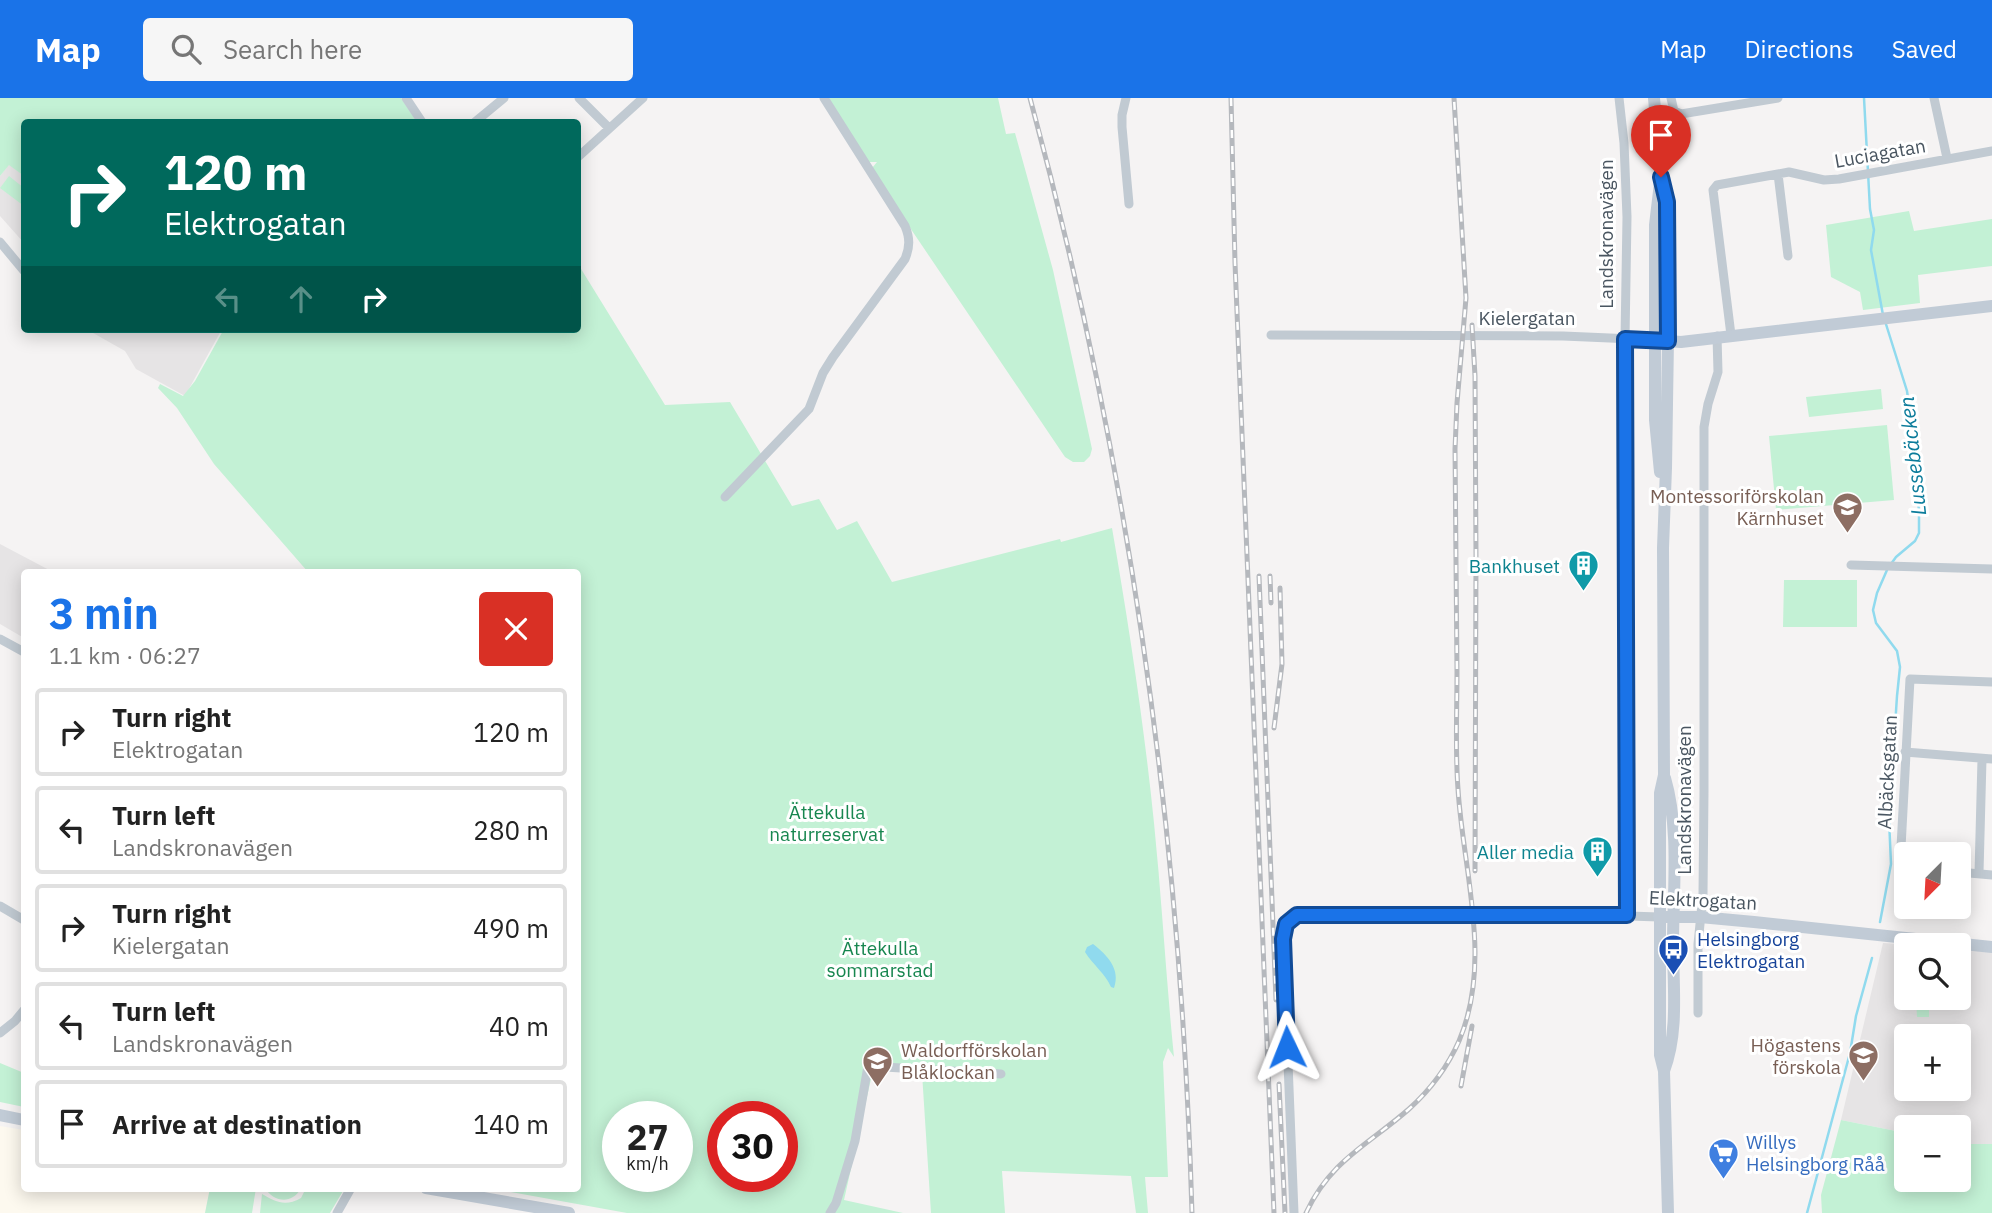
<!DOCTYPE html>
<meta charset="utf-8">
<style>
body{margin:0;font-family:"IBM Plex Sans",sans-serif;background:#f6f6f6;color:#222;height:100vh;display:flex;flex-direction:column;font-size:26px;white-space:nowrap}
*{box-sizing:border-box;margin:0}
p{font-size:23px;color:#767676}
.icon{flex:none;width:38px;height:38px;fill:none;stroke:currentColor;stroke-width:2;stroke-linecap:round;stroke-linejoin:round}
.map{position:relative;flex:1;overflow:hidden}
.details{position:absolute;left:21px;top:471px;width:560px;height:623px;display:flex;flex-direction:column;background:#fff;border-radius:7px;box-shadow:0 4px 18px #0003}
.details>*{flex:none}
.banner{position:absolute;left:21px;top:21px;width:560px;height:214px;border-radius:7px;box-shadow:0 4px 18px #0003;background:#00695c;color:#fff;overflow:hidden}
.needle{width:46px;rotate:204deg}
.buttons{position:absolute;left:1894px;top:744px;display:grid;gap:14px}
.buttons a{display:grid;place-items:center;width:77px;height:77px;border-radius:7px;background:#fff;box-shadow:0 4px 18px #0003;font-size:35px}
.speed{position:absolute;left:602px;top:1003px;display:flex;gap:14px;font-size:35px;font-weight:700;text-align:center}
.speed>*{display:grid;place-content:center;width:91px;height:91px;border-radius:50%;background:#fff;box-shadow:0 4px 18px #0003;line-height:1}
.speed small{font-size:18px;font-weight:400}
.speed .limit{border:10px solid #d22;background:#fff;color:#111}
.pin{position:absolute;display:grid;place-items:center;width:60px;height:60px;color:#fff;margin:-72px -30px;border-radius:50% 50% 50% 0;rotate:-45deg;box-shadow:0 0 7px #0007}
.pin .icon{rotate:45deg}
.me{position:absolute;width:77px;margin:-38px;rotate:358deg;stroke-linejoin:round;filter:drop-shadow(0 0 5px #0008)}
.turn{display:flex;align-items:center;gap:24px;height:147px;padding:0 28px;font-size:32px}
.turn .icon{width:91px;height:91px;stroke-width:2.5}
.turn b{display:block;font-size:49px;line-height:60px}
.lanes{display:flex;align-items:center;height:66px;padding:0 28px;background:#0003;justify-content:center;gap:35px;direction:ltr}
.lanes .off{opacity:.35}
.round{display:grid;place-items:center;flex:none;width:74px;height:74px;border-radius:7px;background:#f6f6f6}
.summary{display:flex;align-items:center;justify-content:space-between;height:119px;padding:0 28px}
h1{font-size:42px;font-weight:700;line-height:52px;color:#1a73e8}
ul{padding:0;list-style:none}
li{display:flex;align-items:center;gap:21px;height:88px;margin:0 14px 10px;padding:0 14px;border:4px solid #e0e0e0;border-radius:7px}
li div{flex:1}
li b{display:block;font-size:26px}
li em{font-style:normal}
header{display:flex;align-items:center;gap:42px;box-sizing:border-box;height:98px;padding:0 35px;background:#1a73e8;color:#fff}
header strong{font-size:33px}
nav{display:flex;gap:38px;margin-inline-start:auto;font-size:24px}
.search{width:490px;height:63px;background:#f6f6f6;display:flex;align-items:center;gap:18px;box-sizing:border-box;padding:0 24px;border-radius:7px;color:#767676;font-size:26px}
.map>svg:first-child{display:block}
.commercial{fill:#fdf9ef}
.education{fill:#e6e4e5;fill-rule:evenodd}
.green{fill:#c3f1d5;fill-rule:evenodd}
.water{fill:#90daee}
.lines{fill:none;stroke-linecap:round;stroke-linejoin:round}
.stream{stroke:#90daee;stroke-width:2.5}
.street{stroke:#c1cad2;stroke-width:9}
.secondary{stroke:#c1cbd6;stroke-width:12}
.rail-casing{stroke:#b5b8bd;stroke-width:5}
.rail{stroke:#fff;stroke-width:2.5;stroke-dasharray:8;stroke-linecap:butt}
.route-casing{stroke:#114b97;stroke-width:18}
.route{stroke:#1a73e8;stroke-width:12}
.labels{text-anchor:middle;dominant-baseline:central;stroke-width:6;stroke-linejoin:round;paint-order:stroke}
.street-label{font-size:19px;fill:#4a5661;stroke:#fff}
.education-label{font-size:19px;fill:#785e54;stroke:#fff;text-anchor:end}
.culture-label{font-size:19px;fill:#0d838f;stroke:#fff;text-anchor:end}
.park-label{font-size:19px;fill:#17864f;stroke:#fff}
.transit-label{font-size:19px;fill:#164399;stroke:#fff;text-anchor:start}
.shop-label{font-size:19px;fill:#366cbe;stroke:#fff;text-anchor:start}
.water-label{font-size:21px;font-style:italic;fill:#0c7c9b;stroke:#fff}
</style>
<header>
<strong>Map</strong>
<div class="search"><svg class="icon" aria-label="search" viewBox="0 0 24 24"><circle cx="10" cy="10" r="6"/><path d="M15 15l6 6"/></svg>Search here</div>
<nav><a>Map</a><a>Directions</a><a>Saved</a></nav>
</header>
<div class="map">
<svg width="1992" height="1115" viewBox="0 0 1992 1115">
<rect width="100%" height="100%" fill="#f5f3f3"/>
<path class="commercial" d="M 0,1028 L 24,1032 L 24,1090 L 210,1090 L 205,1115 L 0,1115 Z"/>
<path class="education" d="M 9,66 L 24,78 L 24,145 L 0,118 L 0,78 Z
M 86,231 L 222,231 L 185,298 L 136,271 L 125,253 Z
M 0,446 L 53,474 L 24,474 L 24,540 L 0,526 Z
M 1883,845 L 1911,847 L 1906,847 L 1906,900 L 1958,900 L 1958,851 L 1992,854 L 1992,1046 L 1958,1046 L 1958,1029 L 1906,1029 L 1906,1035 L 1841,1022 ZM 1906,938 L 1958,938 L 1958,990 L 1906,990 Z"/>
<path class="green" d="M 0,0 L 401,0 L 417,24 L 24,24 L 24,78 L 9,67 L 0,78 Z
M 827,0 L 998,0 L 1006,36 L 1015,35 L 1053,172 L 1092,351 L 1090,358 L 1084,364 L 1073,364 L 1065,359 L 873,75 L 872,70 L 877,64 L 865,64 Z
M 9,78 L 24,90 L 24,108 L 0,90 Z
M 1909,113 L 1914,133 L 1992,121 L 1992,168 L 1918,177 L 1920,205 L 1863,212 L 1860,194 L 1831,179 L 1826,127 Z
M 578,166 L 665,307 L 730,304 L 792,408 L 819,401 L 837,432 L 857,423 L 892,484 L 1060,441 L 1061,444 L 1112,430 C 1129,528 1144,626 1154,725 C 1162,803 1166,881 1174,959 L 1168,950 L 1163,964 L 1168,1079 L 1145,1079 L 1148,1115 L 1136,1115 L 1131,1078 L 1002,1073 L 1005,1115 L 931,1115 L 922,975 L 873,972 L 844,1102 L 903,1115 L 627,1115 L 489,1090 L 578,1090 L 578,474 L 308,474 L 214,366 L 177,310 L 158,290 L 160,286 L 183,298 L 195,283 L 224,231 L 578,231 ZM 618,1018 L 677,1018 L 677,1078 L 618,1078 ZM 723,1018 L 782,1018 L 782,1078 L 723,1078 Z
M 1881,291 L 1883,311 L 1809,319 L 1806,299 Z
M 1887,327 L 1894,402 L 1776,412 L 1769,338 Z
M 1784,482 L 1857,482 L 1857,529 L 1783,529 Z
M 1916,900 L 1929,900 L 1929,919 L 1917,919 Z
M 0,965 L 24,975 L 24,1009 L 0,1004 Z
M 1841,1022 L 1906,1035 L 1906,1082 L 1958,1082 L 1958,1046 L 1992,1046 L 1992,1115 L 1822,1115 L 1821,1097 Z
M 210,1090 L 256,1090 L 252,1115 L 205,1115 Z
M 265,1090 L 301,1090 C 293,1106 274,1105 265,1090 Z
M 306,1090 L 343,1090 L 343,1093 L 330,1115 L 260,1115 L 262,1096 C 276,1104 285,1109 301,1100 Z"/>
<path class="water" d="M 1093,846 C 1107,857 1121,871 1114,890 L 1111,889 C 1105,875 1093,867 1085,854 L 1087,849 Z"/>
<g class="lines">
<path class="stream" d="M 1864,0 L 1870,111 L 1874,132 L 1871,152 L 1883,217
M 1885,223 L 1907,293 L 1917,365 L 1919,418 L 1919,435 L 1915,443 L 1896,459 L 1891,466
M 1880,824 L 1891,766 L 1889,721 L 1897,598 L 1900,569 L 1897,553 L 1876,525 L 1873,512 L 1877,495 L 1887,472
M 1807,1115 L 1850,955 L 1856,918 L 1872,860"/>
<path class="street" d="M 406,0 L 422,24
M 579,0 L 609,30
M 1126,0 L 1122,17 L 1122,29 L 1129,106
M 1619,0 L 1624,45 L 1627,119 L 1625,241 L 1627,817
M 1671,0 L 1674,13 L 1681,16 L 1778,0
M 1934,0 L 1947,60
M 475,24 L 504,0
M 578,59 L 643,0
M 1778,76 L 1788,158
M 0,144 L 24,173
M 1271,237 L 1563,238 L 1656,242
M 1731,237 L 1713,92 L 1717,87 L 1789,74 L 1824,82 L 1839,81 L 1992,53
M 725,399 L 809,311 L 823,275 L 833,259 L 905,161 C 910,149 910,140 905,128 L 824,0
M 1851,467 L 1992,471
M 0,541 L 24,554
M 1905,654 L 1992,661
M 1906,769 L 1900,768 L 1910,581 L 1992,584
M 1958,774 L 1992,777
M 1979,775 L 1982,661
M 0,808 L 24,822
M 1698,915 L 1698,846 L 1703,796 L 1704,693 L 1704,329 L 1708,306 L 1718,274 L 1717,238
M 0,935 L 15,923 L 24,912
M 337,1115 L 351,1090
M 830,1115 L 836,1105 L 855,1043 L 868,968 L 1001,976
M 1294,1115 L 1283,840 C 1284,828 1288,820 1300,817 L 1569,816 L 1659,819"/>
<path class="secondary" d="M 1654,0 L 1661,79 L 1667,105 L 1669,177 L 1666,370 L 1663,450 L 1664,677 L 1660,695 L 1660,957 L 1664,973 L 1668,1115
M 1660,85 L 1655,127 L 1655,322 L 1660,374
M 1656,242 L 1681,244 L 1992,208
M 1659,819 L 1700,819 L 1754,824 L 1992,849
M 1664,973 C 1679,934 1673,887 1673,846 C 1673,793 1680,731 1665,680
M 0,1017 L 24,1022
M 426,1090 L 569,1115"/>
<defs>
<path id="rail" d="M 1030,0 C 1129,364 1181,738 1192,1115
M 1231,0 L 1235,165 L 1274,1115
M 1472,227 L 1475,278 L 1476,458 L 1475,773
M 1259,478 L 1276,902
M 1270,478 L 1271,505
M 1274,630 L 1282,566 L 1280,490
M 1279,986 L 1285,1115
M 1461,988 L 1472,928
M 1306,1115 C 1331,1062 1368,1047 1409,1011 C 1430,992 1448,968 1459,943 C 1493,863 1463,773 1458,691 C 1455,652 1457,613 1457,574 C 1456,500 1456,425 1455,351 L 1457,305 L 1466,200 L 1454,0"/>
</defs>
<use href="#rail" class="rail-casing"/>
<use href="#rail" class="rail"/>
</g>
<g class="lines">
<defs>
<path id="route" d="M 1287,949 L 1283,841 L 1286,826 L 1297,817 L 1627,817 L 1625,241 L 1668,243 L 1667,104 L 1661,79"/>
</defs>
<use href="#route" class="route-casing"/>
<use href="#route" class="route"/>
</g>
<defs>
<symbol id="school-pin" viewBox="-11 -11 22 30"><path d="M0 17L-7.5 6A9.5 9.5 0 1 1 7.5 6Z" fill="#8d6e63" stroke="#fff"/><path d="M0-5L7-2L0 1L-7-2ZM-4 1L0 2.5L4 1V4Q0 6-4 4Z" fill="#fff"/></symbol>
<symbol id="building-pin" viewBox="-11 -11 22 30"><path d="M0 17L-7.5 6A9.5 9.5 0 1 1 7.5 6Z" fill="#0f9aa8" stroke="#fff"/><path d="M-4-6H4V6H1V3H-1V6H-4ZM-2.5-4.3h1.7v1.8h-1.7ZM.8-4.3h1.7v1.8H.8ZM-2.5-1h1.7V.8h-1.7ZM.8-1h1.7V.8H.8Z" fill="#fff"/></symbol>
<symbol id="bus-pin" viewBox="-11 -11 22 30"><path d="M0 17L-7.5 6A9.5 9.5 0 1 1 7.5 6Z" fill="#1a4fb4" stroke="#fff"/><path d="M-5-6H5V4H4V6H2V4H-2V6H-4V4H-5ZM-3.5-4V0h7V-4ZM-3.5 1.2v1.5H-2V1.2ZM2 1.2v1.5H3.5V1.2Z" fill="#fff"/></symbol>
<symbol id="supermarket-pin" viewBox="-11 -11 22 30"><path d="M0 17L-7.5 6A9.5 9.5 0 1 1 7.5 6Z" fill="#3f7fe0" stroke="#fff"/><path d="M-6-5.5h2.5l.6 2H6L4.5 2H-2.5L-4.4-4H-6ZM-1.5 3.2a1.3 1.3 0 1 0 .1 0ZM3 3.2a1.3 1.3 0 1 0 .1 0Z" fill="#fff"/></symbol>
</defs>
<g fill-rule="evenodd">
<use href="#school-pin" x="1830" y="392" width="35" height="47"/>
<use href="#building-pin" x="1566" y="450" width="35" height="47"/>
<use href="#building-pin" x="1580" y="736" width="35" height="47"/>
<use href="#bus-pin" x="1656" y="834" width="35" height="47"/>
<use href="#school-pin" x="1846" y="940" width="35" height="47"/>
<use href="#school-pin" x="860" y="946" width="35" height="47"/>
<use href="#supermarket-pin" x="1706" y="1038" width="35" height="47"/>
</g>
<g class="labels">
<g class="street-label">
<text transform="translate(1880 55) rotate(-10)">Luciagatan</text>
<text transform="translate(1606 136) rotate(-90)">Landskronavägen</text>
<text x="1527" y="220">Kielergatan</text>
<text transform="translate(1887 674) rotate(-87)">Albäcksgatan</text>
<text transform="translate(1684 702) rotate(-90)">Landskronavägen</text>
<text transform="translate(1703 802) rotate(3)">Elektrogatan</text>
</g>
<g class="education-label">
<text x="1824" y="398">Montessoriförskolan<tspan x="1824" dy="22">Kärnhuset</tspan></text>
<text x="1841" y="947">Högastens<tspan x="1841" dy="22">förskola</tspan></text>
<text x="901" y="952" text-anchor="start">Waldorfförskolan<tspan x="901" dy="22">Blåklockan</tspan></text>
</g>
<g class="culture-label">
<text x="1560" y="468">Bankhuset</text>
<text x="1574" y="754">Aller media</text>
</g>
<g class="park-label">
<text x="827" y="714">Ättekulla<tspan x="827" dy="22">naturreservat</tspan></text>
<text x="880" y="850">Ättekulla<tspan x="880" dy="22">sommarstad</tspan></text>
</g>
<g class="transit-label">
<text x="1697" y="841">Helsingborg<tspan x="1697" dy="22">Elektrogatan</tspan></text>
</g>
<g class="shop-label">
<text x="1746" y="1044">Willys<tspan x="1746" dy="22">Helsingborg Råå</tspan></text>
</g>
<g class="water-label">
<text transform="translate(1912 358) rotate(-96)">Lussebäcken</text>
</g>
</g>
</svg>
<div class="buttons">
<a><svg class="needle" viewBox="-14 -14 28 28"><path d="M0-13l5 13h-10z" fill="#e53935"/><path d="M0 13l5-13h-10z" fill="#767676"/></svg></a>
<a><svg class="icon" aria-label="search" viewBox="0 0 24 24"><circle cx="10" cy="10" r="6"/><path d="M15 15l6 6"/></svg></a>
<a>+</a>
<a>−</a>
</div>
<div class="speed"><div>27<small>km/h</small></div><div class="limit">30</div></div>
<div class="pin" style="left:1661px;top:79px;background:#d93025"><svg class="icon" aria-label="arrive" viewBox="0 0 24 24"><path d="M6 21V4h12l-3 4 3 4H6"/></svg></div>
<svg class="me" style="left:1287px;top:949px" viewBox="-20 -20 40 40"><path d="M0-17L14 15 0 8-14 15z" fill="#1a73e8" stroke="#fff" stroke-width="4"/></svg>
<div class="banner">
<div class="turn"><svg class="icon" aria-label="right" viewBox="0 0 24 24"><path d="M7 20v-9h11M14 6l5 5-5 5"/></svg><div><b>120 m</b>Elektrogatan</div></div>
<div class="lanes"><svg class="icon off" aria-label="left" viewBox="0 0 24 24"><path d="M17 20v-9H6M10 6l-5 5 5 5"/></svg><svg class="icon off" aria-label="ahead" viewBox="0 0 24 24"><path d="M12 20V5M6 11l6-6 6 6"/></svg><svg class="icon" aria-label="right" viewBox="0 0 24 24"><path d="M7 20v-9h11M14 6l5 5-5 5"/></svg></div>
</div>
<section class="details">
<div class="summary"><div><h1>3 min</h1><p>1.1 km · 06:27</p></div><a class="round" style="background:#d93025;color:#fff"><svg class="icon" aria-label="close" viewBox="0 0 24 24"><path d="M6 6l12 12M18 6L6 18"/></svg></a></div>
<ul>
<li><svg class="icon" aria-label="right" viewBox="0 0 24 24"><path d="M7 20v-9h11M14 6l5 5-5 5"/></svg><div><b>Turn right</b><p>Elektrogatan</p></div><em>120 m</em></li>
<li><svg class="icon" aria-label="left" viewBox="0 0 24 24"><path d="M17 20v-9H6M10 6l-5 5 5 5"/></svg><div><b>Turn left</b><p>Landskronavägen</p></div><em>280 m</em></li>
<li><svg class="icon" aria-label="right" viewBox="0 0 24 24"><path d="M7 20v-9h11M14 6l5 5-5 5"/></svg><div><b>Turn right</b><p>Kielergatan</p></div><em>490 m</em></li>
<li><svg class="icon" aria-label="left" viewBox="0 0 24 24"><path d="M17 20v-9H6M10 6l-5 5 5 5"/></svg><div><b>Turn left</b><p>Landskronavägen</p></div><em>40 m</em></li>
<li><svg class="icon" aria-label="arrive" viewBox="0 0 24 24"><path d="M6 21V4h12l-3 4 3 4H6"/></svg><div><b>Arrive at destination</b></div><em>140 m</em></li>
</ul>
</section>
</div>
